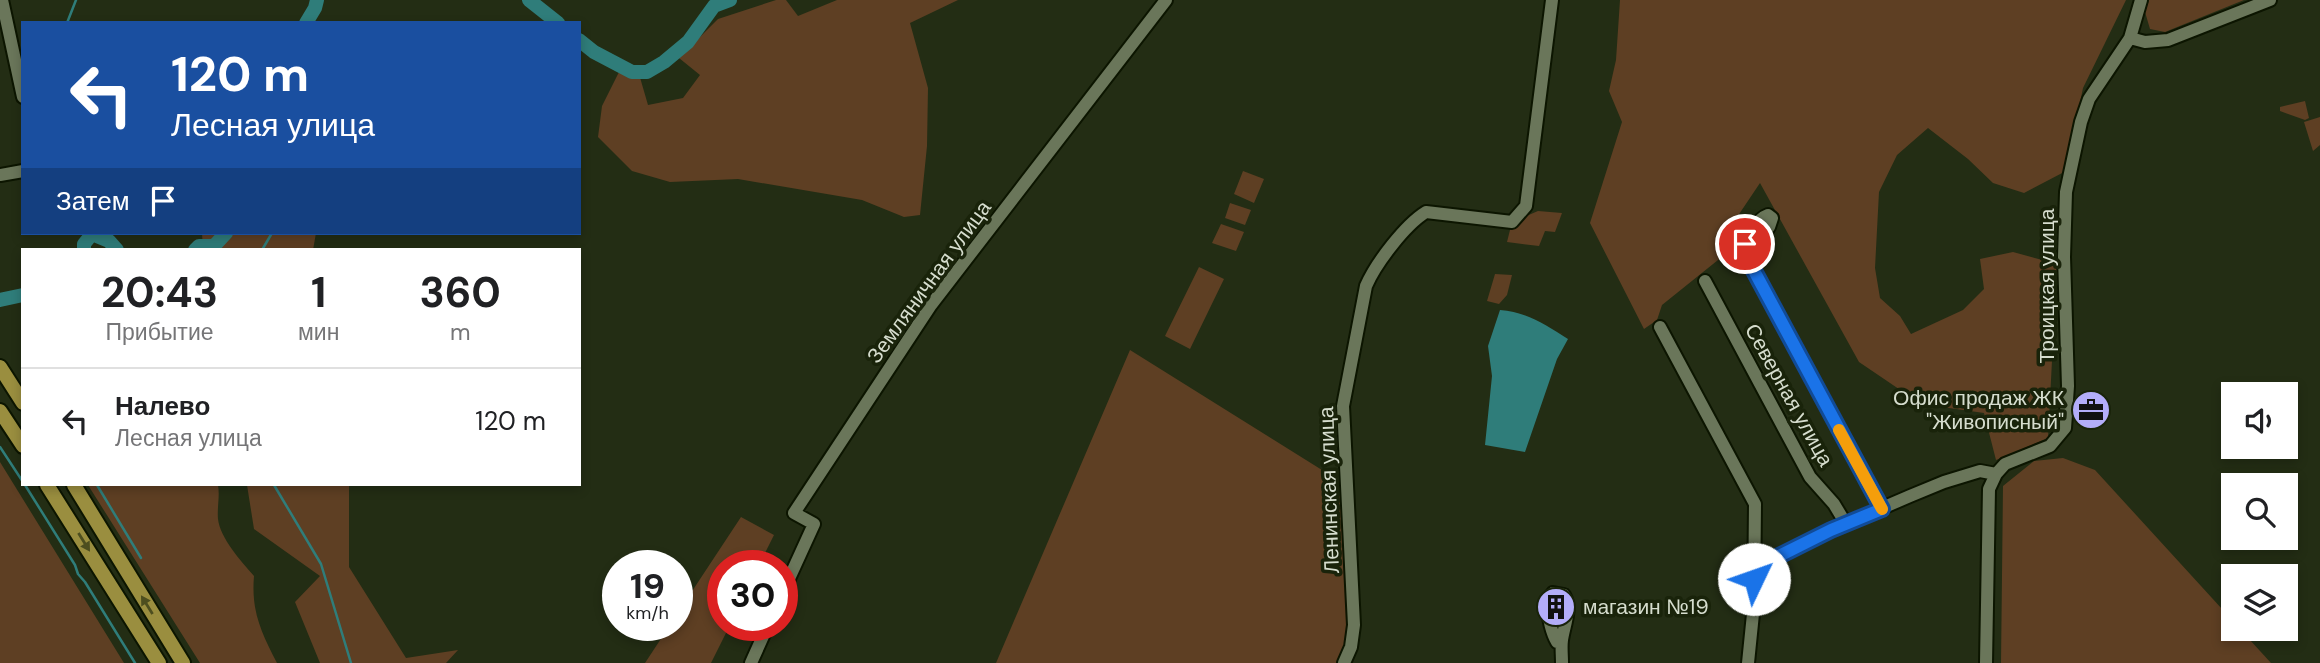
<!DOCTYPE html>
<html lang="ru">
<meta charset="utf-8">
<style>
body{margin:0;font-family:"DM Sans",sans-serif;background:#f6f6f6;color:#202124;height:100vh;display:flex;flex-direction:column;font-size:26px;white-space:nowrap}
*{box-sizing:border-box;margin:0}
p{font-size:23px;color:#757577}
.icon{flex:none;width:38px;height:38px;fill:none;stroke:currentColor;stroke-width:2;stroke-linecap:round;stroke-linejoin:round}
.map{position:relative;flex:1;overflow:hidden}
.panel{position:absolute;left:21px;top:248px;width:560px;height:238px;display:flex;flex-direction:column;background:#fff;border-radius:0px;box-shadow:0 4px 10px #0003}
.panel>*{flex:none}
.top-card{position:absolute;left:21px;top:21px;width:560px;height:214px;border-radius:0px;box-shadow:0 4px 10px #0003;background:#1a4fa0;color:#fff;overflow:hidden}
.buttons{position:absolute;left:2221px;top:382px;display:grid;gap:14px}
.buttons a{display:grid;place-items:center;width:77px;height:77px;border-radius:0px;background:#fff;box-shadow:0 4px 10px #0003;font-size:35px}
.speed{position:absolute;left:602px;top:550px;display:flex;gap:14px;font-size:35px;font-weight:700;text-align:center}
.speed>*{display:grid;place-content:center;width:91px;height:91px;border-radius:50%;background:#fff;box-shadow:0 4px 10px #0003;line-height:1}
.speed small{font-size:18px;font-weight:400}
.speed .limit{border:10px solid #d22;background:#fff;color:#111}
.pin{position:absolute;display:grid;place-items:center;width:60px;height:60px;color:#fff;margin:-30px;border:4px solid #fff;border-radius:50%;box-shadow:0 2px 7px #0007}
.me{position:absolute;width:77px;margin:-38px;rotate:48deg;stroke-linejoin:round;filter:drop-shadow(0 0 5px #0008)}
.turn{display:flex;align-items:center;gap:24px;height:147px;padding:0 35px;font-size:32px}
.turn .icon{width:91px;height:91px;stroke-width:2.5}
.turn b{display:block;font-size:49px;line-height:60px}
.then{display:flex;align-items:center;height:66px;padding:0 35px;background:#0003;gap:14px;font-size:26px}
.eta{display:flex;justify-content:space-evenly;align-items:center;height:119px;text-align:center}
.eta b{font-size:42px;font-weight:700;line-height:49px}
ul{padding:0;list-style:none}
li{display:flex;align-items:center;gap:21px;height:105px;padding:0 35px;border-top:2px solid #e0e0e0}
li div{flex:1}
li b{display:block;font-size:26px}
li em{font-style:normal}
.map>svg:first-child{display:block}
.green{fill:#5e3f23}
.water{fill:#2f7d7a}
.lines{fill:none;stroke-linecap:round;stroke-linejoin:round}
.stream{stroke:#2f7d7a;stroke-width:2.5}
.river{stroke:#2f7d7a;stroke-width:14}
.minor-casing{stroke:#0c1500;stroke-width:16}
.major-casing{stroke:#0c1500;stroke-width:18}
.minor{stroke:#6a765a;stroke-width:12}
.major{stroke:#9a8e3f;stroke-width:14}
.oneway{fill:#4d4e1f}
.route-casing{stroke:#114b97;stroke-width:18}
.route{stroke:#1a73e8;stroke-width:12}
.slow{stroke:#f59e0b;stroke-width:12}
.labels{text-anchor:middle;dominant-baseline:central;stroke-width:7;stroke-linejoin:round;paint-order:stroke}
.street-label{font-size:21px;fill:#d6ddce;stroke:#19230a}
.poi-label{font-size:21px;fill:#d6ddce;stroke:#19230a;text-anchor:end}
</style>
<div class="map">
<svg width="2320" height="663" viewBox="0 0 2320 663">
<rect width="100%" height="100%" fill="#232d14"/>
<path class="green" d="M 776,0 L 786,0 L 798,16 L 837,0 L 958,0 L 910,23 L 928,88 L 927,146 L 920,215 L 904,217 L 862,200 L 738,179 L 670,182 L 632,171 L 598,137 L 602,106 L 620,70 L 639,74 L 648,105 L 683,98 L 700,75 L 679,58 L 718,19 Z
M 1620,0 L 2126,0 L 2083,88 L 2066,171 L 2024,193 L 1993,183 L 1968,159 L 1928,128 L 1897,155 L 1879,192 L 1875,268 L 1880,298 L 1900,316 L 1911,334 L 1963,310 L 1984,289 L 1980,259 L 2013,252 L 2057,264 L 2048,438 L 1996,460 L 1984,413 L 1921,404 L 1859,362 L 1760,183 L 1719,244 L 1728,252 L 1662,305 L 1657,320 L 1644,329 L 1590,223 L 1622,122 L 1609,91 L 1616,60 Z
M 2149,0 L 2244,0 L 2165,32 L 2150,29 L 2145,12 Z
M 2305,101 L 2309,118 L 2305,120 L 2280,111 L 2280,107 Z
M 2320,117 L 2320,145 L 2313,151 L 2304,122 Z
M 1243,171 L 1264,179 L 1254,203 L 1234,194 Z
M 1230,203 L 1251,210 L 1245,225 L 1225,218 Z
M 1538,211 L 1562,213 L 1555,232 L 1545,231 L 1539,246 L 1507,242 L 1512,222 Z
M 1221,224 L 1244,232 L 1236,251 L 1212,243 Z
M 202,233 L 316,233 L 313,250 L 203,250 Z
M 1199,267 L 1224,279 L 1190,349 L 1165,336 Z
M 1495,274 L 1512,275 L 1507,295 L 1499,304 L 1487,301 Z
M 1130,350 L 1330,475 L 1348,515 L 1351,643 L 1338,663 L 996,663 Z
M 2063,458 L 2095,470 L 2233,621 L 2233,628 L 2239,628 L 2271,663 L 2001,663 L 2003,486 L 2034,461 Z
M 0,462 L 124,663 L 0,663 Z
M 88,485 L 218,485 C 220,496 217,507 218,519 C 220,538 241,561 254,576 C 251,611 261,632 277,663 L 200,663 Z
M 247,485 L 349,485 L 349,567 L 406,658 L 458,650 L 446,663 L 320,663 L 295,602 L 320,576 L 254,529 Z
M 741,517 L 774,535 L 759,565 L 723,565 L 723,625 L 730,625 L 711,663 L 645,663 L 670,625 L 677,625 L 677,614 Z"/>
<path class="water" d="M 1500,310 C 1527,312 1546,325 1568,339 L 1557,359 L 1525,452 L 1485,445 L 1492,376 L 1488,346 Z"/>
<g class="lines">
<path class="stream" d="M 67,23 L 76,0
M 262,250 L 272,233
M 0,447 L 23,482
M 25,485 L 75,565 L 78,574 L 85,582 L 135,663
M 97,485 L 141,558
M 274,485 L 321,564 L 351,663"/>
<path class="river" d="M 529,0 L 558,23
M 306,23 L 315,8 L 317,0
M 579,40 L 594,52 L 632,72 L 647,72 L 664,62 L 688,42 L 714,6 L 730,0
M 84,250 L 84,244 L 92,234 L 109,241 L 117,250
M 195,250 L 199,246 L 214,246 L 226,233
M 0,300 L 23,295"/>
<defs>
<path id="minor" d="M 2,0 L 23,97
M 2130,38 L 2145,42 L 2168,40 L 2270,0
M 0,175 L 23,171
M 1752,233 L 1769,227 L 1772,218 L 1768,215 C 1756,219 1745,241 1745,254 L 1882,509
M 1705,281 L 1810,477 L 1834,504 L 1846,524
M 1660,327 L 1755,504 L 1754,604 L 1748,663
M 1754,579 L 1773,559 L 1831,530 L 1910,496 L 1944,482 L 1980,471 L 1996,474
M 782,594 L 814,524 L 794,513 L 931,305 L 1166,0
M 1561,642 L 1557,642 C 1550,630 1548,615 1547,601 L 1553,593 L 1564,595 C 1572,610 1564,625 1562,640 C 1561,647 1562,655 1562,663
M 751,663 L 768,625
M 1344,663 L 1351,647 L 1354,625 L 1343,406 L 1366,286 C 1376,263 1405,225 1426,212 L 1512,222 L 1526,206 L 1552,0
M 1986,663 L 1989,489 L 1996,474 L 2005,464 L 2050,446 L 2065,428 L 2068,386 L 2064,257 L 2066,192 L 2081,122 L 2089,99 L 2130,38 L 2141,0"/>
<path id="major" d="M 0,367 L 23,403
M 0,411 L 23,446
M 47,485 L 159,663
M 74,485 L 183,663"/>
</defs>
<use href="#minor" class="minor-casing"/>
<use href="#major" class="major-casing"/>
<use href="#minor" class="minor"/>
<use href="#major" class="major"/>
</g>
<defs><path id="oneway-solid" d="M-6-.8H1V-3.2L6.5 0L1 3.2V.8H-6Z" transform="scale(1.75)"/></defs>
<g class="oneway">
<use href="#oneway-solid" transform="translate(84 542) rotate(58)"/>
<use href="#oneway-solid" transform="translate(147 605) rotate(-122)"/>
</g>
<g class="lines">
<defs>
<path id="route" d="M 1745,244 L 1745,254 L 1882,509 L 1831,530 L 1773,559 L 1754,579"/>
</defs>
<use href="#route" class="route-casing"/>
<use href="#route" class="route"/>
<path class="slow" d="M 1839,430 L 1882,509"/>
</g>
<defs>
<symbol id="office-disc" viewBox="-11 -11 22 22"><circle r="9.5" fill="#b3adf9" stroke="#19230a"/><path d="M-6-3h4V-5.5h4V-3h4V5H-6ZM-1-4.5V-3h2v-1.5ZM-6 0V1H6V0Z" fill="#111"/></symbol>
<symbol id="building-disc" viewBox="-11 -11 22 22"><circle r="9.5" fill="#b3adf9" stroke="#19230a"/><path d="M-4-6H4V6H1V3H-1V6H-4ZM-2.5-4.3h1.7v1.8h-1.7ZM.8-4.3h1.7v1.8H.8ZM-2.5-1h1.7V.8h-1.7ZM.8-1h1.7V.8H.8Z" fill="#111"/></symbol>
</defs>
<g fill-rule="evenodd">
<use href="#office-disc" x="2069" y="388" width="44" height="44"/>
<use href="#building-disc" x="1534" y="585" width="44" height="44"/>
</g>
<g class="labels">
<g class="street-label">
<text transform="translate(929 282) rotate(-54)">Земляничная улица</text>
<text transform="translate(2047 286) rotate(-90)">Троицкая улица</text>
<text transform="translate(1789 395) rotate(61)">Северная улица</text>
<text transform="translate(1329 490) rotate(-92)">Ленинская улица</text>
</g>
<g class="poi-label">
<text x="2064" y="398">Офис продаж ЖК<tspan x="2064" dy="24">"Живописный"</tspan></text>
<text x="1583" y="607" text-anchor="start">магазин №19</text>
</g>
</g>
</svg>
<div class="buttons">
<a><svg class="icon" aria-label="sound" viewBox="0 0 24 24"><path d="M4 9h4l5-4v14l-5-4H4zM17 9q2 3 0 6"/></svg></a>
<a><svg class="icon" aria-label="search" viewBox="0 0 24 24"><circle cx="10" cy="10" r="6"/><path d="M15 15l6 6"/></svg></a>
<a><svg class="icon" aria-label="layers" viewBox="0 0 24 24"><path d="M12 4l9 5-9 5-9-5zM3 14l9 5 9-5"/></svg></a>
</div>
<div class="speed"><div>19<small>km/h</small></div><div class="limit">30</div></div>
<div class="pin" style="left:1745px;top:244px;background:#d93025"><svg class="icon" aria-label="arrive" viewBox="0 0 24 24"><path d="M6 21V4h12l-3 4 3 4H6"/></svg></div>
<svg class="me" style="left:1754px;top:579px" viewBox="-20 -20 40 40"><circle r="19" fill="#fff"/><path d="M0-13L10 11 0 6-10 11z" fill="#1a73e8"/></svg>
<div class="top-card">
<div class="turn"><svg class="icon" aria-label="left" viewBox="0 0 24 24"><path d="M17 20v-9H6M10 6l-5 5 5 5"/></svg><div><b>120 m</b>Лесная улица</div></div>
<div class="then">Затем<svg class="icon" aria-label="arrive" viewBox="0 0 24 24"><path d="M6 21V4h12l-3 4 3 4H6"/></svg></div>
</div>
<section class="panel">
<div class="eta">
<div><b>20:43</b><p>Прибытие</p></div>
<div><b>1</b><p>мин</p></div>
<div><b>360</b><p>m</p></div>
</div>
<ul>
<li><svg class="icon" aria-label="left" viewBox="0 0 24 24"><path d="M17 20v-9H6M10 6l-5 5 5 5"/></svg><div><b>Налево</b><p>Лесная улица</p></div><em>120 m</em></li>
</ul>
</section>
</div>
